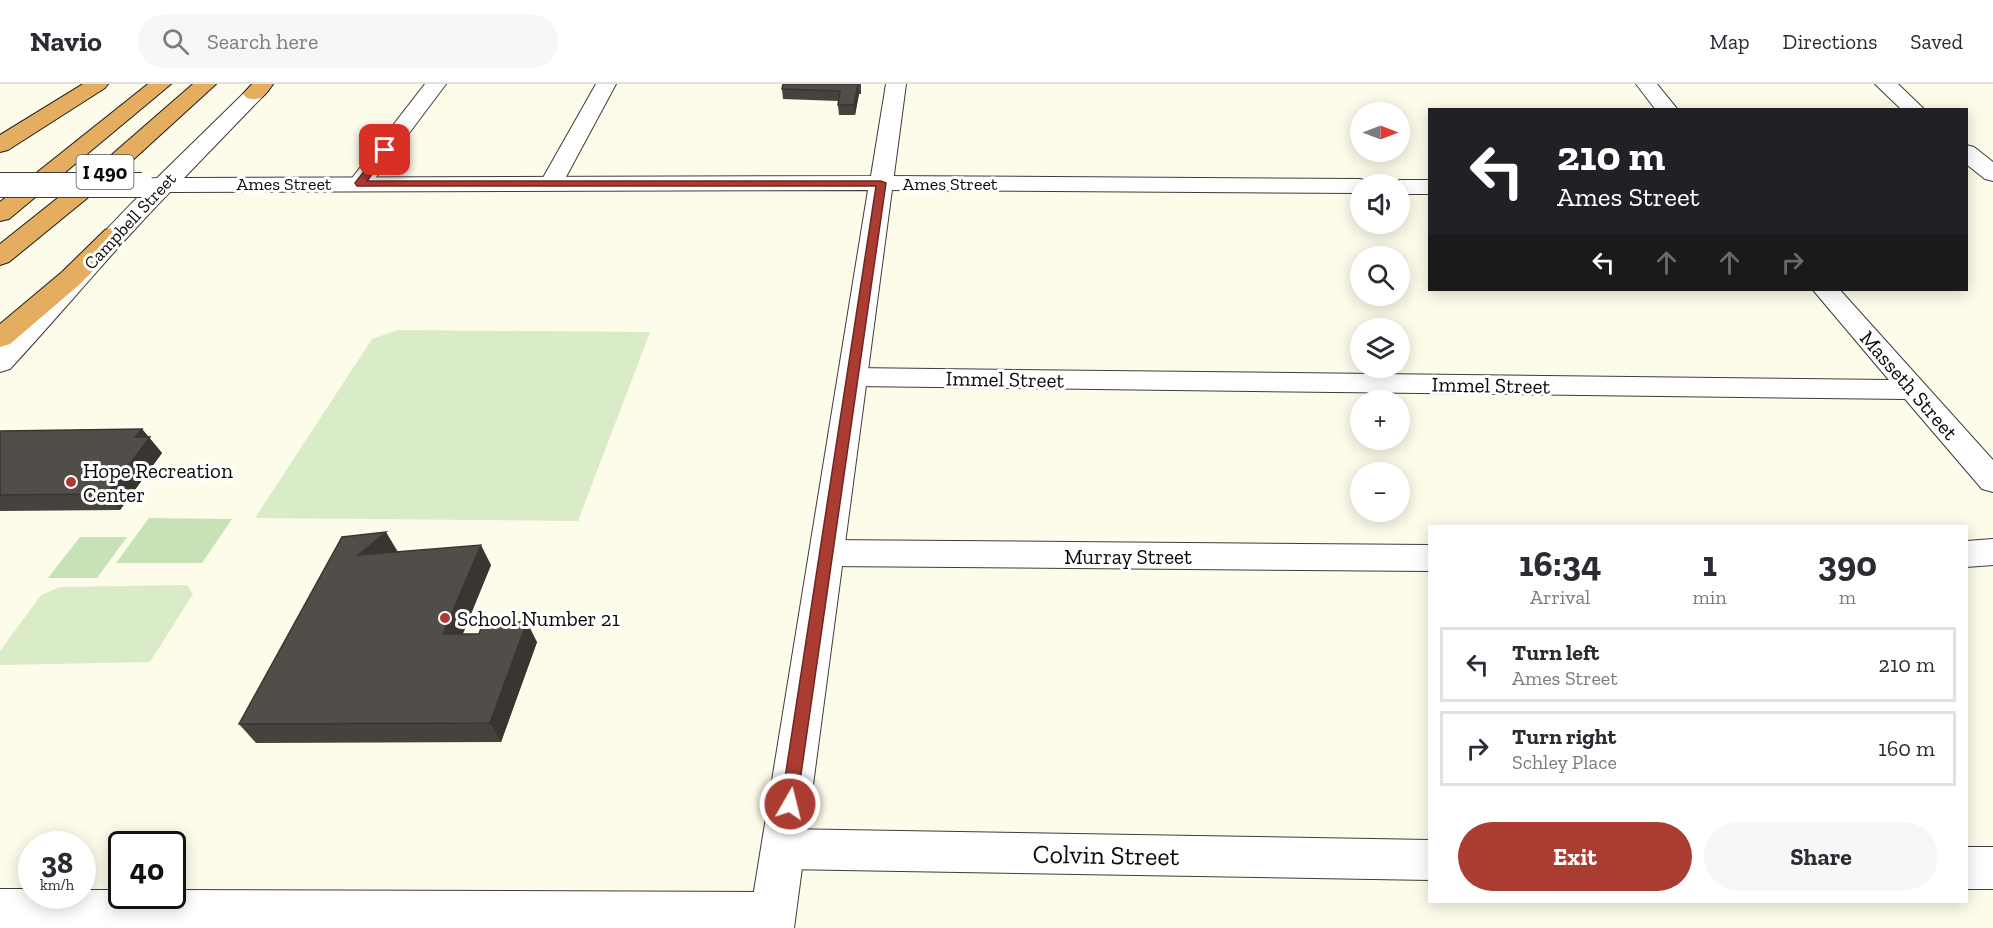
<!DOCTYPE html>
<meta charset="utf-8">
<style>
body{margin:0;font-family:"Zilla Slab",serif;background:#f7f7f7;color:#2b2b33;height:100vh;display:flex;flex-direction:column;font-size:22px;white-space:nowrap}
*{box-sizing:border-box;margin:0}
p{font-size:20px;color:#7c7c81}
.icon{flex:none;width:33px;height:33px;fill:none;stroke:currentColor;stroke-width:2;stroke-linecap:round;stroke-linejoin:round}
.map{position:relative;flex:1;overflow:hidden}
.drawer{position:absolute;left:1428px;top:441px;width:540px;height:378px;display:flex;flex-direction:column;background:#fff;border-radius:0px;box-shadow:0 3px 15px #0003}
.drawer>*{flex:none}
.top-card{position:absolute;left:1428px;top:24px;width:540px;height:183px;border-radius:0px;box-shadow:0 3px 15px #0003;background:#202124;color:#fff;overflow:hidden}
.needle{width:39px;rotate:90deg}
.buttons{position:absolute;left:1350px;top:18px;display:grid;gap:12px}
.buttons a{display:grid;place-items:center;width:60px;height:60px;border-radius:50%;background:#fff;box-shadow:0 3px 15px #0003;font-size:30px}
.speed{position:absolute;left:18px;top:747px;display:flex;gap:12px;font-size:30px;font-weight:700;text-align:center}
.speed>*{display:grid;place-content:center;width:78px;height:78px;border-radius:50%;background:#fff;box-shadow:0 3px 15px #0003;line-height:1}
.speed small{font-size:15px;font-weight:400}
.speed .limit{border:3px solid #111;border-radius:9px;background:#fff;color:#111}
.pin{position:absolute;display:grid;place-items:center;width:51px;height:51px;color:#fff;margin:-26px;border-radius:12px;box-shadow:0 3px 9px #0006}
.me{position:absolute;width:66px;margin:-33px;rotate:8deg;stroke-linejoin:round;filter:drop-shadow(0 0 4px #0008)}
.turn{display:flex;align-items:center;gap:21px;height:126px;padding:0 30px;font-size:27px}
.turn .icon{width:78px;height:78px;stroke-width:2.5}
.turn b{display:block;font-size:42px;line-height:51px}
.lanes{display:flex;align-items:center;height:57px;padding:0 30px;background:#0003;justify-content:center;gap:30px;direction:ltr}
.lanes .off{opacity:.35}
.eta{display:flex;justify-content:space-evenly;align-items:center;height:102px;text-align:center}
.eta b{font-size:36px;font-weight:700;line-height:42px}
.primary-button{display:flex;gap:12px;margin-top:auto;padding:12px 30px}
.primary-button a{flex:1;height:69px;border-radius:36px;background:#aa3c32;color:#fff;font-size:24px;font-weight:700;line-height:69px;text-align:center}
.primary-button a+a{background:#f7f7f7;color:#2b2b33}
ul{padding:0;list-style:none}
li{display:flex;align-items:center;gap:18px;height:75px;margin:0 12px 9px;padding:0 18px;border:3px solid #e1e1e2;border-radius:0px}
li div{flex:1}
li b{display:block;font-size:22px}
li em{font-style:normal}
header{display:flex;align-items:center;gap:36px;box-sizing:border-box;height:84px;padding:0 30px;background:#fff;border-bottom:2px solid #e1e1e2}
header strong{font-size:28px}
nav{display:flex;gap:33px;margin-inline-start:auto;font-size:21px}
.search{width:420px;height:54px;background:#f7f7f7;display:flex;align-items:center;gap:15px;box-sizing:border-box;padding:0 21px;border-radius:33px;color:#7c7c81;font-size:22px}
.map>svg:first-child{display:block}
.green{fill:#c8e2b8}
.pitch{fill:#daebc8}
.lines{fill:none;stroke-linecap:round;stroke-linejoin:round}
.minor-casing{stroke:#3d3d3d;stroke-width:2}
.tertiary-casing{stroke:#3d3d3d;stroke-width:2}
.motorway-casing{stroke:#1b1b1b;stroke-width:2}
.minor{fill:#fff;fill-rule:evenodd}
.tertiary{fill:#fff;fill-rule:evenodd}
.motorway{fill:#e4ad60;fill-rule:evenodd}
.tertiary-bridge-casing{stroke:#3d3d3d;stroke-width:26;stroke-linecap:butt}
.tertiary-bridge{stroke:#fff;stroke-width:24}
.wall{fill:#46423e}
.shaded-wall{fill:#393632}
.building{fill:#514d48;stroke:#393632;stroke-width:1.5}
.route{fill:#aa3c32;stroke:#6e2720;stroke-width:1.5}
.poi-dot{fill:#aa3c32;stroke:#fff;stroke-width:2}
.labels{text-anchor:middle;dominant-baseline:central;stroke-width:6;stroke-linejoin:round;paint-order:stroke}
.far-street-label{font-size:18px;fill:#0a0a0a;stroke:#fff}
.shield{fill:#fff;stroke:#545454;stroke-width:1.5}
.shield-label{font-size:20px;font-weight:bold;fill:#0a0a0a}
.street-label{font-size:21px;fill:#0a0a0a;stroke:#fff}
.poi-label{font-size:21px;fill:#0a0a0a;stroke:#fff;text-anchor:start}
.near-street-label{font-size:26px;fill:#0a0a0a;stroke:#fff}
</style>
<header>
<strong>Navio</strong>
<div class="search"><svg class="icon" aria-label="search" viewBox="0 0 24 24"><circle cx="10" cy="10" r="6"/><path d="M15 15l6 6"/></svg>Search here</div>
<nav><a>Map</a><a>Directions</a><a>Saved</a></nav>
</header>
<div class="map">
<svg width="1993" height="844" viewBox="0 0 1993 844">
<rect width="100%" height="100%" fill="#fdfbea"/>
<path class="green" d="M 149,434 L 232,435 L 202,479 L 116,479 Z
M 80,453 L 127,453 L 97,494 L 48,494 Z"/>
<path class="pitch" d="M 398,246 L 650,248 L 578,437 L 255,434 L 372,255 Z
M 187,501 L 193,510 L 150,578 L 0,581 L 0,567 L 41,511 L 60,503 Z"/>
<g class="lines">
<defs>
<path id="minor" d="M 425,0 L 446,0 L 368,104 L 360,106 L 352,104 L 348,99 L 352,94 Z
M 596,0 L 616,0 L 560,104 L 552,106 L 544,104 L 540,99 Z
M 1636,0 L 1657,0 L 1678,26 L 1656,26 Z
M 1875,0 L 1898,0 L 1925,26 L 1902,26 Z
M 1966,61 L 1974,63 L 1993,78 L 1993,97 L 1985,95 L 1966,80 Z
M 881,92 L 1360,95 L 1368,97 L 1371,100 L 1360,100 L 1360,109 L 881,106 L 873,104 L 869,99 L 873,94 Z
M 1400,96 L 1430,96 L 1430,110 L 1400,110 L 1400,100 L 1390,100 Z
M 1813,206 L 1840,206 L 1993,376 L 1993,408 L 1982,405 L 1905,315 L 853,302 L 843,300 L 838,293 L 843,286 L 853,284 L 1889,296 Z
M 1993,455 L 1993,481 L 1966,483 L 1966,457 Z
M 827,456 L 1430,461 L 1430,487 L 827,482 L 815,478 L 810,469 L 815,460 Z
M 783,745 L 1430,756 L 1430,796 L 783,785 L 768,779 L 762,765 L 768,751 Z
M 1966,763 L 1993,763 L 1993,805 L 1966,805 Z
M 0,805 L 32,805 L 32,812 L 82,812 L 82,806 L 122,806 L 122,812 L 172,812 L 172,806 L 773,808 L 789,815 L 795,830 L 789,844 L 0,844 Z"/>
<path id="tertiary" d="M 886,0 L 906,0 L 794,844 L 748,844 L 868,106 L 170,108 C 114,165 64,227 10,285 L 0,288 L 0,262 C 49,212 93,157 143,108 L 134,106 L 130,101 L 134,96 L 157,94 L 247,6 L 254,4 L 261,6 L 265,10 L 184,94 L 871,92 Z"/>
<path id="motorway" d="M 83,0 L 108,0 L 105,4 L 8,66 L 0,68 L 0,51 Z
M 148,0 L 171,0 L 9,135 L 0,137 L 0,118 Z
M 193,0 L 216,0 L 124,84 L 9,178 L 0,181 L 0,160 L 108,74 Z
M 252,0 L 273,0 C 266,11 260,18 247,14 L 243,10 Z
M 114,143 L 123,146 L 127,151 L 123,156 L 80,200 L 10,260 L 0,263 L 0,240 L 62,188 L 105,146 Z"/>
</defs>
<use href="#minor" class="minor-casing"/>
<use href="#tertiary" class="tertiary-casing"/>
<use href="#motorway" class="motorway-casing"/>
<use href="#minor" class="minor"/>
<use href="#tertiary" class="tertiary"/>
<use href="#motorway" class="motorway"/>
<defs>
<path id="tertiary-bridge" d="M 0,101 L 142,101"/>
</defs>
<use href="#tertiary-bridge" class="tertiary-bridge-casing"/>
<use href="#tertiary-bridge" class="tertiary-bridge"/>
</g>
<path class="wall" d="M 861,0 L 861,10 L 859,10 L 855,31 L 839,31 L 838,21 L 838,17 L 783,15 L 782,5 Z
M 142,345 L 162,369 L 120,426 L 0,427 L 0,347 Z
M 398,468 L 491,481 L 463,550 L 537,558 L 501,658 L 256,659 L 239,640 Z"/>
<path class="shaded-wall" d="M 858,0 L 859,10 L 855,31 L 854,21 Z
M 142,345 L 162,369 L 120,426 L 107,410 L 135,353 Z
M 386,448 L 398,468 L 358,471 Z
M 481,461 L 491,481 L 454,570 L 443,550 Z
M 527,538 L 537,558 L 501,658 L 490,639 Z"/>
<path class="building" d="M 783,0 L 860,0 L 858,0 L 854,21 L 838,21 L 840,7 L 782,5 Z
M 142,345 L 135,353 L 150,353 L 107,410 L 0,411 L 0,347 Z
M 386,448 L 358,471 L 481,461 L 443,550 L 479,550 L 483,538 L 527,538 L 490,639 L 239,640 L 342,453 Z"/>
<path class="route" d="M 382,64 L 390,66 L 367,97 L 881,97 L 886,99 L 796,725 L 790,728 L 784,725 L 781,720 L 876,102 L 357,102 L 355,99 Z"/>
<g class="poi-dot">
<circle cx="71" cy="398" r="6"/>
<circle cx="445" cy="534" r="6"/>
</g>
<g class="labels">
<g class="far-street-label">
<text x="284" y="100">Ames Street</text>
<text x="950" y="100">Ames Street</text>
<text transform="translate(130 137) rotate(-47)">Campbell Street</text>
</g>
<rect class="shield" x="76.5" y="71" width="57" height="34" rx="4.5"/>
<g class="shield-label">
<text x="105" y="88">I 490</text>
</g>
<g class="street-label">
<text transform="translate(1005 295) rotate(1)">Immel Street</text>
<text transform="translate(1491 301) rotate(1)">Immel Street</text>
<text transform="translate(1909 301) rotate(49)">Masseth Street</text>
<text x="1128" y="472">Murray Street</text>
</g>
<g class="poi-label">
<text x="83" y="386">Hope Recreation<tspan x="83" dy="24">Center</tspan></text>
<text x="457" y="534">School Number 21</text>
</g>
<g class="near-street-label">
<text transform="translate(1106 771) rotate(1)">Colvin Street</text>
</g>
</g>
</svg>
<div class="buttons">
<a><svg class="needle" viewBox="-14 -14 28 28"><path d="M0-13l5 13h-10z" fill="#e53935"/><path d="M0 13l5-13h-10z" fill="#7c7c81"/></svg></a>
<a><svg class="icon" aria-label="sound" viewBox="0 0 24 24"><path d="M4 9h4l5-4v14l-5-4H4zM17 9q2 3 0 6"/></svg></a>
<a><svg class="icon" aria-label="search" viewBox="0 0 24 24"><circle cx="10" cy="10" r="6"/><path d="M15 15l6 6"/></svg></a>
<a><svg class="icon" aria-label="layers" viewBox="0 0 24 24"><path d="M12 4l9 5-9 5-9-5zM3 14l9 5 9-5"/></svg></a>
<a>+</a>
<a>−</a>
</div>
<div class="speed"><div>38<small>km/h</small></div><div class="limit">40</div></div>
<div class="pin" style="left:385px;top:66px;background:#d93025"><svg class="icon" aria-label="arrive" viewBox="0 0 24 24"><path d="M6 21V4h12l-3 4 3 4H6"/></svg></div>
<svg class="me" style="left:790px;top:720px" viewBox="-20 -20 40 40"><circle r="17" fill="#aa3c32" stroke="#fff" stroke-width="3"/><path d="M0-11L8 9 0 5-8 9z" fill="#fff"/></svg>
<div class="top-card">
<div class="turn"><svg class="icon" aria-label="left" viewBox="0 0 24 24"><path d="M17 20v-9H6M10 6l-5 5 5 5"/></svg><div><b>210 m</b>Ames Street</div></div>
<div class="lanes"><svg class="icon" aria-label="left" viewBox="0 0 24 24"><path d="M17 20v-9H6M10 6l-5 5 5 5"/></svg><svg class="icon off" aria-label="ahead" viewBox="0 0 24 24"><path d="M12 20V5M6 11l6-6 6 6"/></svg><svg class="icon off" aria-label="ahead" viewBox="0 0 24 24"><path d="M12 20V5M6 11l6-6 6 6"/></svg><svg class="icon off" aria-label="right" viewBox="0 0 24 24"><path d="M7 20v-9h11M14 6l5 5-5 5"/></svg></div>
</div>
<section class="drawer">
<div class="eta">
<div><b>16:34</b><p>Arrival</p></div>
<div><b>1</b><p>min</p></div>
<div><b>390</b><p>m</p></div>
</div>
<ul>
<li><svg class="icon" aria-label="left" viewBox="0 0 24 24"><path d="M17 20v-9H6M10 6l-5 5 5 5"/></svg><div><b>Turn left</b><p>Ames Street</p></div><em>210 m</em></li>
<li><svg class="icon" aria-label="right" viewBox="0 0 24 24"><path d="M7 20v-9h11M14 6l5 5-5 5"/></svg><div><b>Turn right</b><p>Schley Place</p></div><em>160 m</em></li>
</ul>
<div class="primary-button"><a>Exit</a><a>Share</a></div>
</section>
</div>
